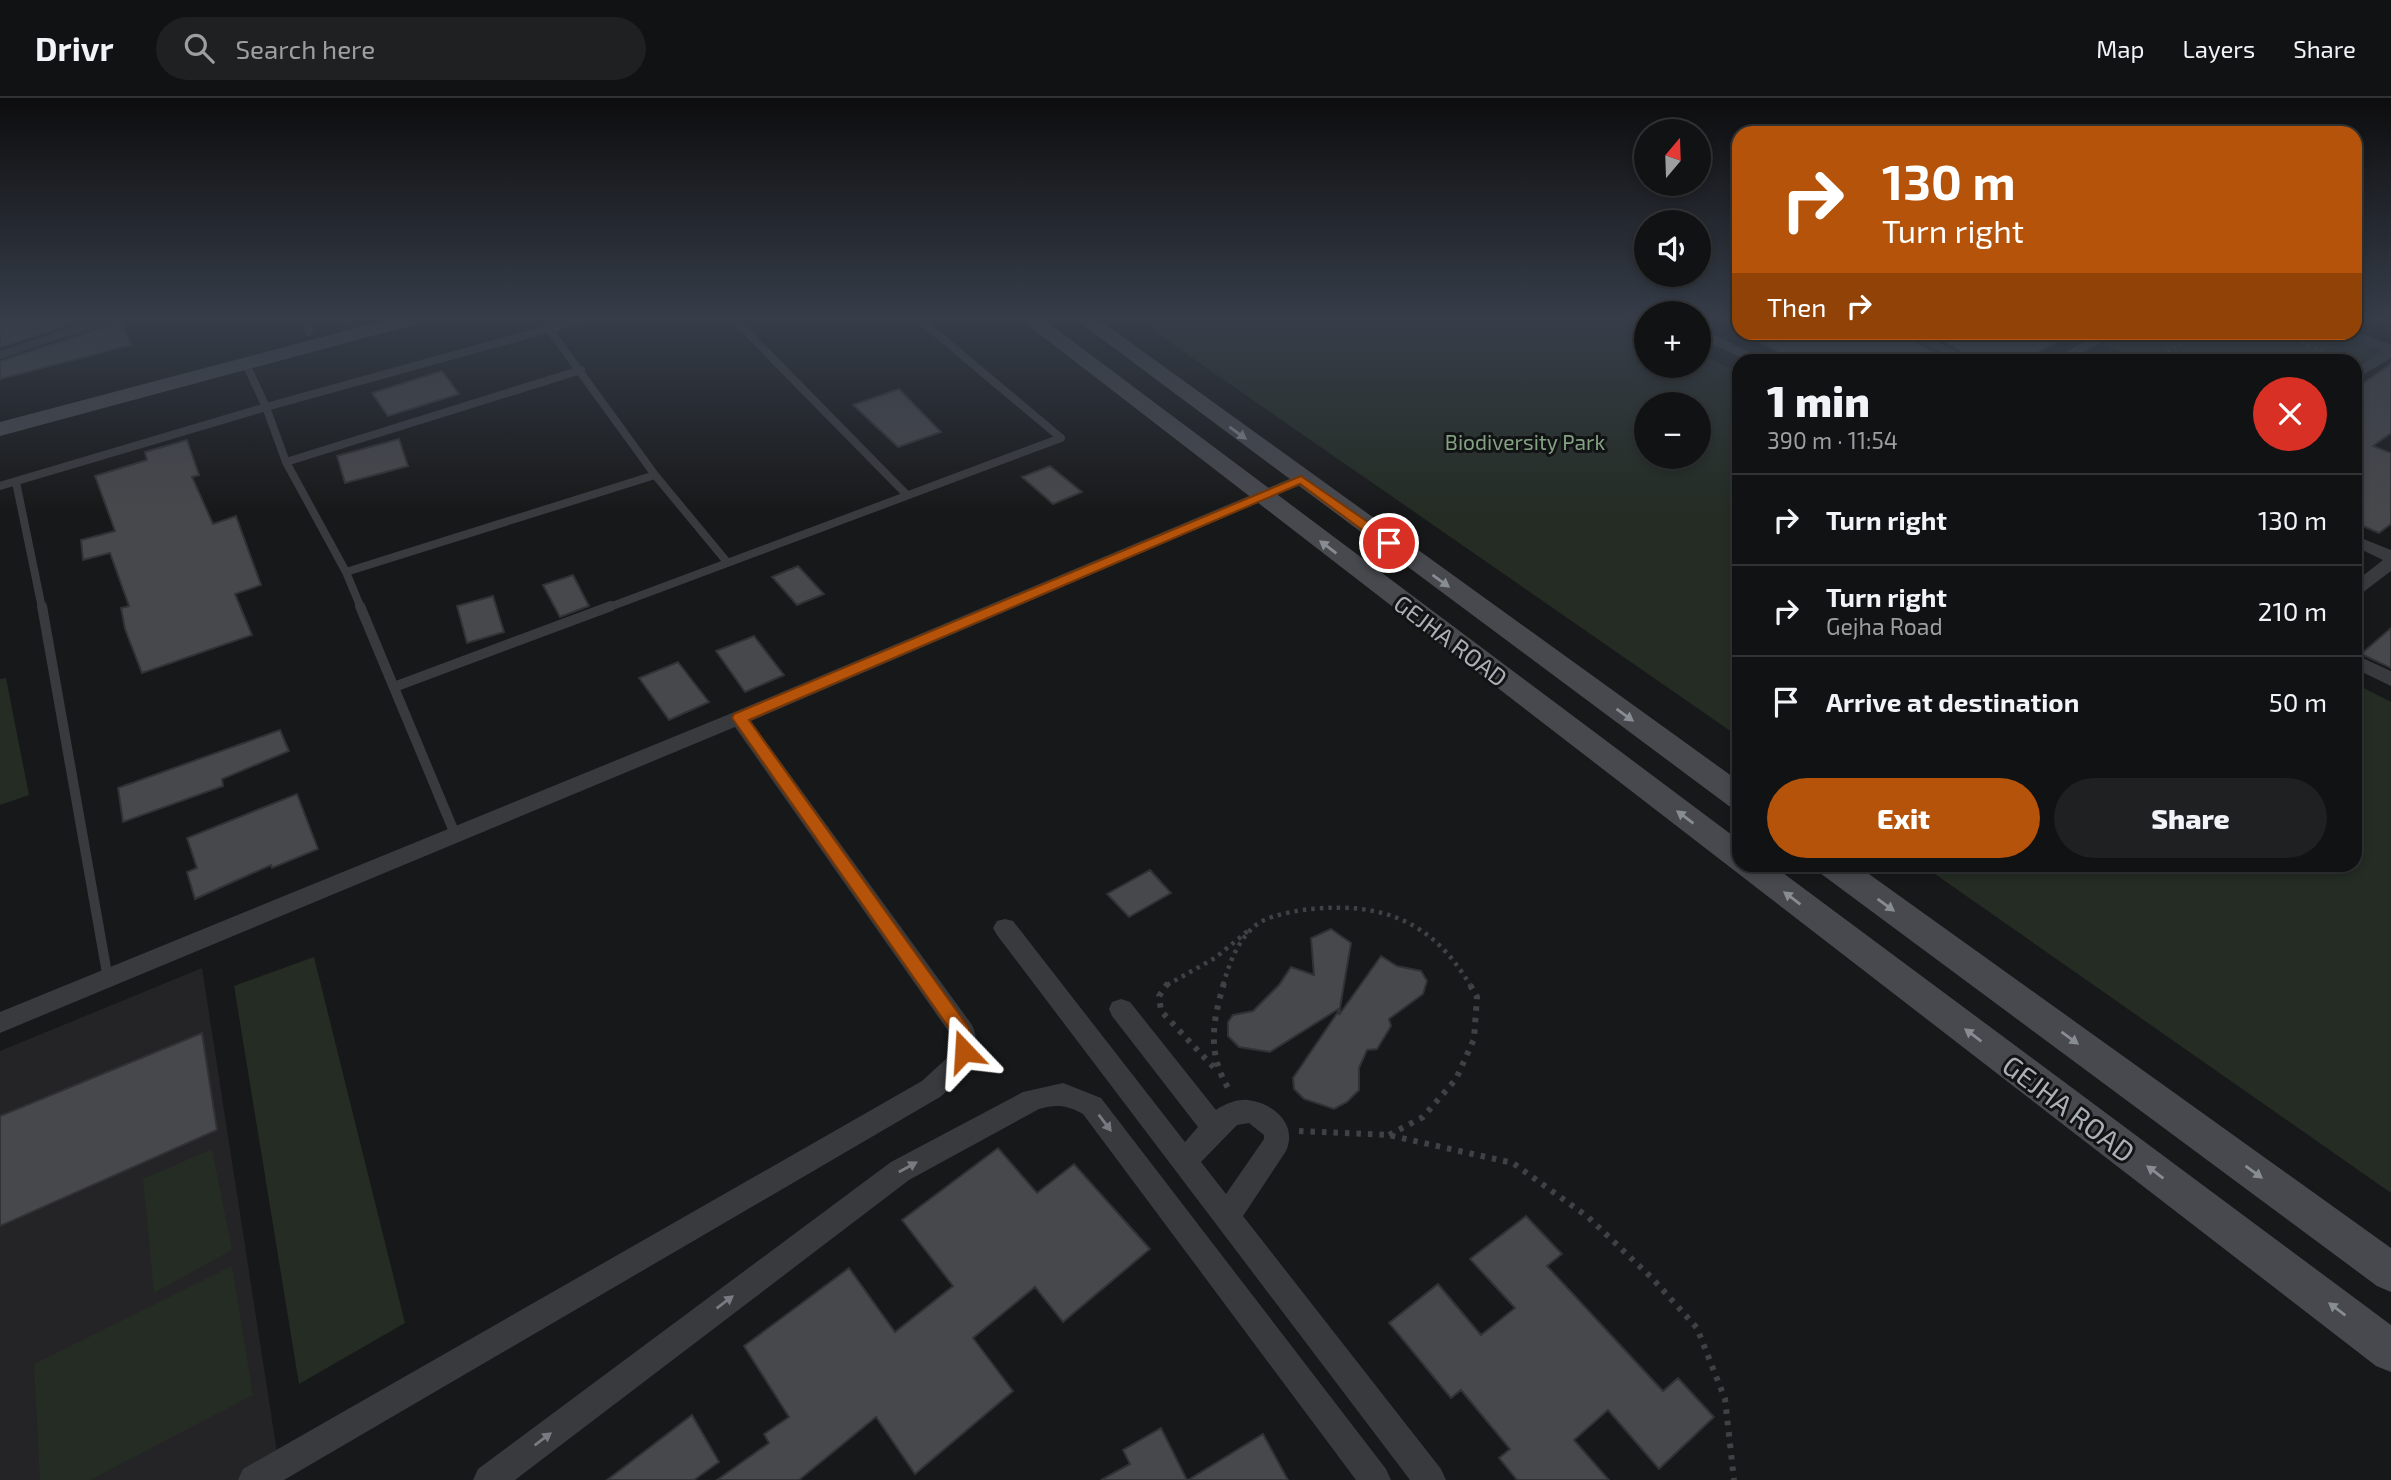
<!DOCTYPE html>
<meta charset="utf-8">
<style>
body{margin:0;font-family:"Exo 2",sans-serif;background:#1e2021;color:#f1f3f6;height:100vh;display:flex;flex-direction:column;font-size:26px;white-space:nowrap}
*{box-sizing:border-box;margin:0}
p{font-size:23px;color:#9c9ea0}
.icon{flex:none;width:38px;height:38px;fill:none;stroke:currentColor;stroke-width:2;stroke-linecap:round;stroke-linejoin:round}
.map{position:relative;flex:1;overflow:hidden}
.panel{position:absolute;left:1732px;top:256px;width:630px;height:518px;display:flex;flex-direction:column;background:#111213;border-radius:21px;box-shadow:0 4px 10px #0003,0 0 0 2px #303233}
.panel>*{flex:none}
.guide{position:absolute;left:1732px;top:28px;width:630px;height:214px;border-radius:21px;box-shadow:0 4px 10px #0003,0 0 0 2px #303233;background:#b45309;color:#fff;overflow:hidden}
.needle{width:46px;rotate:19deg}
.controls{position:absolute;left:1634px;top:21px;display:grid;gap:14px}
.controls a{display:grid;place-items:center;width:77px;height:77px;border-radius:50%;background:#111213;box-shadow:0 4px 10px #0003,0 0 0 2px #303233;font-size:35px}
.pin{position:absolute;display:grid;place-items:center;width:60px;height:60px;color:#fff;margin:-30px;border:4px solid #fff;border-radius:50%;box-shadow:0 2px 7px #0007}
.me{position:absolute;width:77px;margin:-38px;rotate:340deg;stroke-linejoin:round;filter:drop-shadow(0 0 5px #0008)}
.turn{display:flex;align-items:center;gap:24px;height:147px;padding:0 35px;font-size:32px}
.turn .icon{width:91px;height:91px;stroke-width:2.5}
.turn b{display:block;font-size:49px;line-height:60px}
.then{display:flex;align-items:center;height:66px;padding:0 35px;background:#0003;gap:14px;font-size:26px}
.round{display:grid;place-items:center;flex:none;width:74px;height:74px;border-radius:37px;background:#1e2021}
.headline{display:flex;align-items:center;justify-content:space-between;height:119px;padding:0 35px}
h1{font-size:42px;font-weight:800;line-height:52px}
.action{display:flex;gap:14px;margin-top:auto;padding:14px 35px}
.action a{flex:1;height:80px;border-radius:42px;background:#b45309;color:#fff;font-size:28px;font-weight:800;line-height:80px;text-align:center}
.action a+a{background:#1e2021;color:#f1f3f6}
ul{padding:0;list-style:none}
li{display:flex;align-items:center;gap:21px;height:91px;padding:0 35px;border-top:2px solid #303233}
li div{flex:1}
li b{display:block;font-size:26px}
li em{font-style:normal}
header{display:flex;align-items:center;gap:42px;box-sizing:border-box;height:98px;padding:0 35px;background:#111213;border-bottom:2px solid #303233}
header strong{font-size:33px}
nav{display:flex;gap:38px;margin-inline-start:auto;font-size:24px}
.search{width:490px;height:63px;background:#1e2021;display:flex;align-items:center;gap:18px;box-sizing:border-box;padding:0 24px;border-radius:38px;color:#9c9ea0;font-size:26px}
.map>svg:first-child{display:block}
.built{fill:#242426}
.green{fill:#242c24;fill-rule:evenodd}
.building{fill:#47484c;stroke:#323235;stroke-width:2}
.lines{fill:none;stroke-linecap:round;stroke-linejoin:round}
.path-far2{stroke:#3f4145;stroke-width:3.5;stroke-dasharray:2.5 4.5;stroke-linecap:butt}
.path-far1{stroke:#3f4145;stroke-width:4.5;stroke-dasharray:3.5 5;stroke-linecap:butt}
.path{stroke:#3f4145;stroke-width:6;stroke-dasharray:4.5 7;stroke-linecap:butt}
.lane-far1{stroke:#393a3e;stroke-width:8}
.lane{stroke:#393a3e;stroke-width:10}
.street{fill:#393a3e;fill-rule:evenodd}
.secondary{fill:#47494e;fill-rule:evenodd}
.oneway{fill:#888c93}
.oneway2{fill:#787b81}
.route{fill:#b45309;stroke:#753606;stroke-width:2}
.labels{text-anchor:middle;dominant-baseline:central;stroke-width:6;stroke-linejoin:round;paint-order:stroke}
.far-park-label{font-size:21px;fill:#84a283;stroke:#121314}
.street-label{font-size:24px;fill:#abb0b8;stroke:#121314}
.near-street-label{font-size:28px;fill:#abb0b8;stroke:#121314}
</style>
<header>
<strong>Drivr</strong>
<div class="search"><svg class="icon" aria-label="search" viewBox="0 0 24 24"><circle cx="10" cy="10" r="6"/><path d="M15 15l6 6"/></svg>Search here</div>
<nav><a>Map</a><a>Layers</a><a>Share</a></nav>
</header>
<div class="map">
<svg width="2391" height="1382" viewBox="0 0 2391 1382">
<rect width="100%" height="100%" fill="#171819"/>
<path class="built" d="M 202,870 L 278,1361 L 241,1382 L 0,1382 L 0,953 Z"/>
<path class="green" d="M 1136,221 L 1633,221 L 1647,228 L 1647,268 L 1699,268 L 1699,255 L 1739,275 L 1739,639 ZM 1699,306 L 1699,359 L 1647,359 L 1647,306 Z
M 2342,234 L 2386,251 L 2356,271 L 2356,262 L 2140,262 L 2101,246 L 2130,235 Z
M 6,580 L 29,697 L 0,707 L 0,581 Z
M 2356,586 L 2391,604 L 2391,1095 L 1922,767 L 2356,766 Z
M 314,859 L 405,1225 L 299,1286 L 234,888 Z
M 212,1051 L 232,1152 L 154,1195 L 143,1081 Z
M 232,1168 L 253,1297 L 90,1382 L 40,1382 L 34,1266 Z"/>
<path class="building" d="M 0,221 L 87,221 L 0,250 Z
M 114,221 L 120,221 L 131,247 L 0,281 L 0,263 L 110,227 Z
M 1738,234 L 1896,234 L 1951,262 L 1794,262 Z
M 1926,234 L 2076,234 L 2024,262 L 1976,262 Z
M 2391,266 L 2391,335 L 2373,348 L 2391,355 L 2391,426 L 2379,435 L 2356,425 L 2356,290 Z
M 442,273 L 459,296 L 388,318 L 372,295 Z
M 899,291 L 941,334 L 898,349 L 853,307 Z
M 399,341 L 408,368 L 345,385 L 337,358 Z
M 187,342 L 199,377 L 192,379 L 213,426 L 236,418 L 261,487 L 235,496 L 252,537 L 142,575 L 125,531 L 121,510 L 129,508 L 110,455 L 83,462 L 81,442 L 115,433 L 95,378 L 147,362 L 145,354 Z
M 1050,368 L 1082,394 L 1053,406 L 1022,379 Z
M 798,468 L 824,496 L 797,507 L 772,479 Z
M 573,477 L 589,508 L 560,519 L 543,487 Z
M 493,498 L 504,534 L 467,545 L 457,508 Z
M 2391,530 L 2391,570 L 2361,556 Z
M 754,538 L 784,577 L 745,594 L 716,553 Z
M 678,564 L 709,604 L 669,622 L 639,580 Z
M 280,632 L 289,653 L 222,681 L 223,688 L 123,724 L 118,690 Z
M 297,696 L 318,751 L 272,770 L 271,767 L 195,801 L 187,774 L 197,770 L 187,740 Z
M 1150,772 L 1171,795 L 1129,819 L 1107,796 Z
M 1331,831 L 1351,845 L 1340,910 L 1270,954 L 1239,949 L 1228,938 L 1228,924 L 1233,917 L 1253,913 L 1279,887 L 1291,869 L 1314,877 L 1311,840 Z
M 1381,858 L 1397,868 L 1421,873 L 1427,883 L 1423,896 L 1389,921 L 1391,928 L 1377,951 L 1367,952 L 1359,970 L 1359,992 L 1347,1004 L 1334,1011 L 1304,1001 L 1294,991 L 1293,980 L 1340,911 L 1339,917 Z
M 202,935 L 217,1032 L 0,1128 L 0,1018 Z
M 998,1050 L 1037,1095 L 1074,1066 L 1150,1151 L 1063,1224 L 1035,1189 L 973,1240 L 1013,1293 L 915,1376 L 876,1319 L 799,1382 L 717,1382 L 769,1345 L 764,1336 L 789,1319 L 744,1248 L 849,1170 L 895,1234 L 953,1188 L 902,1122 Z
M 1526,1118 L 1562,1156 L 1547,1168 L 1663,1293 L 1678,1280 L 1714,1319 L 1659,1371 L 1608,1312 L 1574,1342 L 1609,1382 L 1517,1382 L 1499,1360 L 1510,1351 L 1461,1292 L 1451,1300 L 1389,1225 L 1438,1186 L 1481,1237 L 1515,1210 L 1470,1161 Z
M 692,1317 L 719,1364 L 694,1382 L 607,1382 Z
M 1161,1330 L 1187,1382 L 1101,1382 L 1130,1366 L 1123,1352 Z
M 1263,1336 L 1288,1382 L 1188,1382 Z"/>
<g class="lines">
<path class="path-far2" d="M 2157,234 L 2182,245 L 2154,261 L 2158,262
M 2307,234 L 2295,242 L 2340,259 L 2335,262"/>
<path class="path-far1" d="M 1167,887 L 1215,860 L 1249,832
M 1223,887 C 1230,864 1237,843 1256,827 C 1266,818 1298,812 1312,811 C 1383,804 1433,824 1470,887"/>
<path class="path" d="M 1168,885 L 1159,898 L 1161,913 L 1218,974
M 1224,885 C 1212,925 1207,957 1230,993
M 1299,1033 L 1388,1037 L 1513,1065 L 1588,1119 L 1653,1181 L 1697,1230 L 1725,1301 L 1734,1382
M 1389,1037 L 1423,1019 L 1456,981 L 1474,941 L 1477,899 L 1469,885"/>
<path class="lane-far1" d="M 306,221 L 309,234
M 345,221 L 346,224
M 734,221 L 906,396
M 919,221 L 1061,340
M 549,231 L 655,377 L 727,464
M 0,257 L 108,221
M 246,266 L 266,309 L 286,364 L 346,474 L 361,510
M 286,364 L 581,272
M 16,384 L 42,510
M 0,388 L 266,309 L 585,221
M 346,474 L 655,377
M 607,510 L 1061,340"/>
<path class="lane" d="M 42,508 L 108,881
M 360,508 L 455,736
M 394,589 L 611,508"/>
<path class="street" d="M 1699,230 L 1761,259 L 1763,262 L 1746,262 L 1699,240 Z
M 2356,233 L 2391,247 L 2391,260 L 2356,281 L 2356,271 L 2381,253 L 2338,234 Z
M 1899,234 L 1919,234 L 1974,262 L 1956,262 Z
M 2102,234 L 2121,234 L 2068,262 L 2051,262 Z
M 1301,376 L 1309,381 L 1307,384 L 751,623 L 972,927 C 986,956 961,982 940,999 L 284,1382 L 238,1382 L 243,1371 L 922,983 L 947,960 L 951,937 L 735,629 L 0,935 L 0,914 L 732,615 Z
M 2356,438 L 2391,452 L 2391,473 L 2362,495 L 2356,497 L 2356,483 L 2383,462 L 2356,449 Z
M 2356,557 L 2391,573 L 2391,588 L 2356,571 Z
M 1005,821 L 1013,823 L 1185,1044 L 1198,1029 L 1112,918 L 1109,911 L 1112,904 L 1121,901 L 1130,904 L 1216,1012 C 1225,1006 1237,1001 1248,1002 C 1274,1005 1298,1027 1286,1053 L 1243,1118 L 1441,1371 L 1446,1382 L 1410,1382 L 997,837 L 993,830 L 997,823 ZM 1249,1025 L 1264,1037 L 1264,1041 L 1226,1096 L 1201,1064 L 1237,1027 Z
M 1063,985 L 1101,1000 L 1386,1371 L 1391,1382 L 1356,1382 L 1083,1016 C 1067,1007 1056,1006 1039,1011 L 909,1082 L 515,1382 L 473,1382 L 478,1371 L 891,1064 L 1023,994 Z"/>
<path class="secondary" d="M 390,221 L 423,221 L 420,225 L 0,338 L 0,324 Z
M 1020,221 L 1043,221 L 1740,743 L 1740,766 L 1771,766 L 2391,1227 L 2391,1274 L 2376,1268 Z
M 1075,221 L 1098,221 L 1740,684 L 1740,711 L 1729,708 Z
M 1816,766 L 1855,766 L 2391,1150 L 2391,1194 L 2377,1188 L 1820,775 Z"/>
</g>
<defs><path id="oneway-solid" d="M-6-.8H1V-3.2L6.5 0L1 3.2V.8H-6Z" transform="scale(1.75)"/></defs>
<g class="oneway">
<use href="#oneway-solid" transform="translate(1238 335) rotate(36)"/>
<use href="#oneway-solid" transform="translate(1328 449) rotate(-143)"/>
<use href="#oneway-solid" transform="translate(1441 483) rotate(36)"/>
<use href="#oneway-solid" transform="translate(1625 617) rotate(36)"/>
<use href="#oneway-solid" transform="translate(1685 719) rotate(-143)"/>
<use href="#oneway-solid" transform="translate(1792 800) rotate(-143)"/>
<use href="#oneway-solid" transform="translate(1886 807) rotate(36)"/>
<use href="#oneway-solid" transform="translate(1973 937) rotate(-143)"/>
<use href="#oneway-solid" transform="translate(2070 940) rotate(36)"/>
<use href="#oneway-solid" transform="translate(2155 1074) rotate(-143)"/>
<use href="#oneway-solid" transform="translate(2254 1074) rotate(36)"/>
<use href="#oneway-solid" transform="translate(2337 1211) rotate(-143)"/>
</g>
<g class="oneway2">
<use href="#oneway-solid" transform="translate(1105 1025) rotate(53)"/>
<use href="#oneway-solid" transform="translate(908 1069) rotate(-29)"/>
<use href="#oneway-solid" transform="translate(725 1204) rotate(-37)"/>
<use href="#oneway-solid" transform="translate(543 1341) rotate(-37)"/>
</g>
<linearGradient id="sky" x2="0" y2="1"><stop stop-color="#0d0d0e"/><stop offset="0.53" stop-color="#363d49"/><stop offset="1" stop-color="#363d49" stop-opacity="0"/></linearGradient>
<rect width="2391" height="415" fill="url(#sky)"/>
<path class="route" d="M 1301,378 L 1394,442 L 1394,448 L 1384,448 L 1300,386 L 749,622 L 969,930 L 974,953 L 971,959 L 964,961 L 958,959 L 954,937 L 732,620 L 734,616 Z"/>
<g class="labels">
<g class="far-park-label">
<text x="1525" y="343">Biodiversity Park</text>
</g>
<g class="street-label">
<text transform="translate(1451 542) rotate(37)">GEJHA ROAD</text>
</g>
<g class="near-street-label">
<text transform="translate(2069 1010) rotate(37)">GEJHA ROAD</text>
</g>
</g>
</svg>
<div class="controls">
<a><svg class="needle" viewBox="-14 -14 28 28"><path d="M0-13l5 13h-10z" fill="#e53935"/><path d="M0 13l5-13h-10z" fill="#9c9ea0"/></svg></a>
<a><svg class="icon" aria-label="sound" viewBox="0 0 24 24"><path d="M4 9h4l5-4v14l-5-4H4zM17 9q2 3 0 6"/></svg></a>
<a>+</a>
<a>−</a>
</div>
<div class="pin" style="left:1389px;top:445px;background:#d93025"><svg class="icon" aria-label="arrive" viewBox="0 0 24 24"><path d="M6 21V4h12l-3 4 3 4H6"/></svg></div>
<svg class="me" style="left:964px;top:953px" viewBox="-20 -20 40 40"><path d="M0-17L14 15 0 8-14 15z" fill="#b45309" stroke="#fff" stroke-width="4"/></svg>
<div class="guide">
<div class="turn"><svg class="icon" aria-label="right" viewBox="0 0 24 24"><path d="M7 20v-9h11M14 6l5 5-5 5"/></svg><div><b>130 m</b>Turn right</div></div>
<div class="then">Then<svg class="icon" aria-label="right" viewBox="0 0 24 24"><path d="M7 20v-9h11M14 6l5 5-5 5"/></svg></div>
</div>
<section class="panel">
<div class="headline"><div><h1>1 min</h1><p>390 m · 11:54</p></div><a class="round" style="background:#d93025;color:#fff"><svg class="icon" aria-label="close" viewBox="0 0 24 24"><path d="M6 6l12 12M18 6L6 18"/></svg></a></div>
<ul>
<li><svg class="icon" aria-label="right" viewBox="0 0 24 24"><path d="M7 20v-9h11M14 6l5 5-5 5"/></svg><div><b>Turn right</b></div><em>130 m</em></li>
<li><svg class="icon" aria-label="right" viewBox="0 0 24 24"><path d="M7 20v-9h11M14 6l5 5-5 5"/></svg><div><b>Turn right</b><p>Gejha Road</p></div><em>210 m</em></li>
<li><svg class="icon" aria-label="arrive" viewBox="0 0 24 24"><path d="M6 21V4h12l-3 4 3 4H6"/></svg><div><b>Arrive at destination</b></div><em>50 m</em></li>
</ul>
<div class="action"><a>Exit</a><a>Share</a></div>
</section>
</div>
